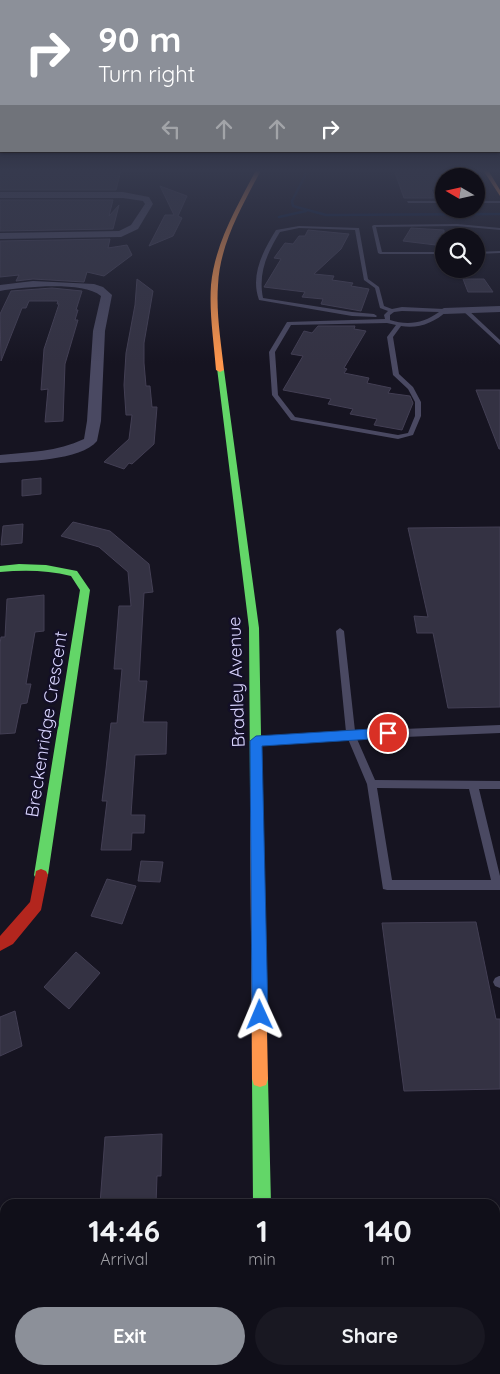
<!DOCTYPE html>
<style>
body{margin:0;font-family:Quicksand,sans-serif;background:#191822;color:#f1f3f6;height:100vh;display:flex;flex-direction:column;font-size:19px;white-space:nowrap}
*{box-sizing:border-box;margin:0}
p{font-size:16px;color:#9c9ca2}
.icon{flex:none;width:28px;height:28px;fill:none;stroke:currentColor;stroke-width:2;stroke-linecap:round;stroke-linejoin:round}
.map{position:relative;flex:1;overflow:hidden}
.details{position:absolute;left:0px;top:1199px;width:500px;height:176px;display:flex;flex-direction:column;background:#100f19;border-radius:15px 15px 0 0;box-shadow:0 1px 4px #0004,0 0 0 1px #302f38}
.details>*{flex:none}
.top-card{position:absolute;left:0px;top:0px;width:500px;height:152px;box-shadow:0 1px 4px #0004,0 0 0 1px #302f38;background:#8c9099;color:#fff;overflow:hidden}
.needle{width:32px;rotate:279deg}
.tools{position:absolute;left:435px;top:168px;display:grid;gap:10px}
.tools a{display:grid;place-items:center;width:50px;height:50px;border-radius:50%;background:#100f19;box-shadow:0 1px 4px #0004,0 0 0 1px #302f38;font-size:25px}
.pin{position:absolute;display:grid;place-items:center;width:42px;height:42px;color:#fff;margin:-21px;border:2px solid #fff;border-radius:50%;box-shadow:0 1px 5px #0007}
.me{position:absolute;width:55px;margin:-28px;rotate:359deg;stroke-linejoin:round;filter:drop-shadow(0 0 4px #0008)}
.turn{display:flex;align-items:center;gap:18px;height:105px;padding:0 15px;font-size:22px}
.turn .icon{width:65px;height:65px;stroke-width:2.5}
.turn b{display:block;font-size:35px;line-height:42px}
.lanes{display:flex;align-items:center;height:48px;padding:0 15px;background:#0003;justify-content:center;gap:25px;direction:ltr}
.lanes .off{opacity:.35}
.eta{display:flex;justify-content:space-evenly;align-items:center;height:85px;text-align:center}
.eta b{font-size:30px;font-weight:800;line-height:35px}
.cta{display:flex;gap:10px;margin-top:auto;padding:10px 15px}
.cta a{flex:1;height:58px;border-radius:30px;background:#8c9099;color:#fff;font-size:20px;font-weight:800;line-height:58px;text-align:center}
.cta a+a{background:#191822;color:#f1f3f6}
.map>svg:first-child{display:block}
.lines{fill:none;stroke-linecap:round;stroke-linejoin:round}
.stream{stroke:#0b1e41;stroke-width:2.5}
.building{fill:#343243;stroke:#433f54}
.lane{fill:#4a4962;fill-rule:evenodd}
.street{fill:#4a4962;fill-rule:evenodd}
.fast{fill:#63d668;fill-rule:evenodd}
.slow{fill:#ff974d;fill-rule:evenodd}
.jam{fill:#b3261e;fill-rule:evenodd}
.route{fill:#1a73e8;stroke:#114b97}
.labels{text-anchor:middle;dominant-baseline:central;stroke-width:5;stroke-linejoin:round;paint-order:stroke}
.street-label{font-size:18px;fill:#d9d4ff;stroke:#130f26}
</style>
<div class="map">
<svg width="500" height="1374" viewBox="0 0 500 1374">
<rect width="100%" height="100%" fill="#161421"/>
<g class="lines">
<path class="stream" d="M 308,170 L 292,201 L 293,206 L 326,215 L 500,214
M 279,217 L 306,211"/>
</g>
<path class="building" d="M 0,170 L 121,170 L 116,190 L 0,190 Z
M 394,170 L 438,171 L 444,173 L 444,189 L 431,189 L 435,198 L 404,198 Z
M 160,186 L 187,196 L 178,216 L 182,218 L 173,236 L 149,246 L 165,215 L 174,215 Z
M 0,200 L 113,200 L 109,216 L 119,205 L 113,229 L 0,231 Z
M 411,228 L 444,230 L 444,246 L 403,241 Z
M 308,230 L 349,234 L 341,249 L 314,274 L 334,276 L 332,280 L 353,283 L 351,286 L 369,289 L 361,311 L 321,304 L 323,299 L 302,297 L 305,292 L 264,287 L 281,259 L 274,258 L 285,243 L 293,244 L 299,236 L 305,236 Z
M 110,239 L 108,248 L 127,245 L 132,255 L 104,276 L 87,272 L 84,282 L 33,279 L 16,281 L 19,275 L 0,277 L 0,241 Z
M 137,279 L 153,291 L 144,343 L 144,363 L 146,386 L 150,386 L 152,407 L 157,407 L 154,444 L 132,464 L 129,463 L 124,469 L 104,462 L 129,439 L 132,415 L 126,415 L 124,385 L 126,353 L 135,305 Z
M 463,279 L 484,279 L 493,292 L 468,292 Z
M 52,288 L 82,291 L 76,310 L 78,310 L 75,320 L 78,320 L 65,364 L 63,421 L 45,422 L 48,389 L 41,390 L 44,349 L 59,304 L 57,304 L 58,301 L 29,301 L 26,308 L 22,308 L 1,361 L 0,314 L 11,291 Z
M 318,326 L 355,326 L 354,329 L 366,331 L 344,368 L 347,369 L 344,373 L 369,378 L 367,383 L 391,388 L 388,393 L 410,396 L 413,403 L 402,430 L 374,425 L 377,419 L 350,414 L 353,409 L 328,404 L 331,399 L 283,390 L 303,356 L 291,354 L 304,331 L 312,333 Z
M 476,390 L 500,390 L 500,449 L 499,449 Z
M 41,478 L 41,494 L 22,496 L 22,480 Z
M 73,522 L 110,531 L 149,564 L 153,592 L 144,593 L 139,681 L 147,681 L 143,722 L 167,722 L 166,754 L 135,755 L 131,815 L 145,815 L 144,833 L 132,833 L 131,850 L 101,850 L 107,801 L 102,801 L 106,769 L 111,723 L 117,723 L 122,669 L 114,669 L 119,606 L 131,606 L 128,572 L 99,547 L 61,536 Z
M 23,524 L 22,543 L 1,545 L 3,526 Z
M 500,527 L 500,707 L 448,708 L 433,633 L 417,633 L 414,616 L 428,617 L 408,528 Z
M 44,595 L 44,631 L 35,632 L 26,684 L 31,684 L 27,703 L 21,704 L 15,733 L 0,734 L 0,644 L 1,637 L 5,637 L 7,599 Z
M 141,861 L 163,862 L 160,882 L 138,881 Z
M 107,879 L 136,886 L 122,924 L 91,916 Z
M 476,922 L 496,1019 L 500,1019 L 500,1089 L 404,1091 L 382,923 Z
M 76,952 L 100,973 L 69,1009 L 44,987 Z
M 15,1011 L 22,1046 L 0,1056 L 0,1017 Z
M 162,1134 L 161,1176 L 157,1176 L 156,1204 L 100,1204 L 105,1137 Z"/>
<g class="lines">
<path class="lane" d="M 457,170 L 487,170 L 487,171 L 485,172 Z
M 440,190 L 443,191 L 444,200 L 442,199 Z
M 407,201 L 444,201 L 444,203 L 408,203 Z
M 476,201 L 500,201 L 500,203 L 476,203 Z
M 457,224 L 500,228 L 500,230 L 457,226 L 376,227 L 382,252 L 444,252 L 444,254 L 380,254 L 378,253 L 372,226 L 374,225 Z
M 299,226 L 359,228 L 368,279 L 379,287 L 384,306 L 392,309 L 402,307 L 444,309 L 447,311 C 434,323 418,329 401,326 L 393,337 L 399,374 L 413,387 L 421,402 L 421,416 L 413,435 L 398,439 L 291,420 L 272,395 L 269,352 L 287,322 L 385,319 L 384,315 L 388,311 L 380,308 L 375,288 L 364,280 L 355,230 L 299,228 L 280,232 C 267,253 258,273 263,298 L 352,312 L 374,314 L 377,316 L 376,317 L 352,316 L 259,300 C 250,275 263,251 276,230 ZM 402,311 L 439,312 C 424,323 408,326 390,320 L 390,315 L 394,312 ZM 387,323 L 396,325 L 387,337 L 393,375 L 408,389 L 415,402 L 415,416 L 408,433 L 398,435 L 295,417 L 278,395 L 275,352 L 291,325 Z
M 500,251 L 500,253 L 476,254 L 476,252 Z
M 463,309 L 467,309 L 500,340 L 500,345 L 463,311 Z
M 340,628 L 344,631 L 355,731 L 500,725 L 500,733 L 357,739 L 375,780 L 500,781 L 500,789 L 479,789 L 500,876 L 500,890 L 387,890 L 383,889 L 367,784 L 348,739 L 259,745 L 256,744 L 254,741 L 256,738 L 259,737 L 346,732 L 336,631 ZM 377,788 L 469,789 L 491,880 L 392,880 Z
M 499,976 L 500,976 L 500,988 L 495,986 L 493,982 L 495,978 Z"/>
<path class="street" d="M 0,192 L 123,192 L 149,197 L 153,204 L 138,229 L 121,237 L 0,239 L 0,233 L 119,231 L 131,225 L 145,204 L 143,201 L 123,198 L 0,198 Z
M 33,281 L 94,284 L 103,287 L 112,295 L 105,331 L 101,421 L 97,441 C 81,461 24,461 0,463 L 0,455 C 29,452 57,452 84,439 L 87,421 L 93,331 L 101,296 C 82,281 24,287 0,291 L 0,285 Z
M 500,306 L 500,312 L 444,314 L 438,311 L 444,308 Z"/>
<path class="fast" d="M 217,368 L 224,370 L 259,628 L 262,788 L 260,792 L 256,793 L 252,792 L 250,788 L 249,628 Z
M 19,564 L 46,565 L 77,571 L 90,590 L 48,875 L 46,879 L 41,881 L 36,879 L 34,875 L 80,590 L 71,576 C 47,570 24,570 0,572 L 0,566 Z
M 260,1071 L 266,1073 L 268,1079 L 271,1204 L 253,1204 L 252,1079 L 254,1073 Z
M 248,1370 L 268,1370 L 268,1374 L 248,1374 Z"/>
<path class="slow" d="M 256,170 L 261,170 C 242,207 220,243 218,285 C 216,313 221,342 224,370 L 220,372 L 216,370 C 214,342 209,313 211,285 C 215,243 237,207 256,170 Z
M 483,170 L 488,170 L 500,190 L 500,196 Z
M 256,783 L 260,784 L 262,788 L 268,1079 L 266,1085 L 260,1087 L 254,1085 L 252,1079 L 250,788 L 252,784 Z"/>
<path class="jam" d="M 41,869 L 46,871 L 48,875 L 41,910 L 13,944 L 0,951 L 0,936 L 30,902 L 36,871 Z"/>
</g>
<linearGradient id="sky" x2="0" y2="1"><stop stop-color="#0c0b12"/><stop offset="0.47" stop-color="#363a4e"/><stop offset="1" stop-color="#363a4e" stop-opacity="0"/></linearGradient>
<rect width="500" height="363" fill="url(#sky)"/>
<path class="route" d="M 388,728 L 394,733 L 388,738 L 262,746 L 268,1015 L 265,1020 L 260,1022 L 254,1020 L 252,1015 L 250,741 L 256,736 Z"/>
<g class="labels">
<g class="street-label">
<text transform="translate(236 682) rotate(-92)">Bradley Avenue</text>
<text transform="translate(46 724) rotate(-81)">Breckenridge Crescent</text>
</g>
</g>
</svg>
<div class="tools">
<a><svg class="needle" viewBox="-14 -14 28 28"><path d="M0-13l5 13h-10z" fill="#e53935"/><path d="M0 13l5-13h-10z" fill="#9c9ca2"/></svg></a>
<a><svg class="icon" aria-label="search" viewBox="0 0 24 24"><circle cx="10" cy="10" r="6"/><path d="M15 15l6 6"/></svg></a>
</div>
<div class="pin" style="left:388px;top:733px;background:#d93025"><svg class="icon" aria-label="arrive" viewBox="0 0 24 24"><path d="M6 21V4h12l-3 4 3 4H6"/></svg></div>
<svg class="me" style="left:260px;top:1015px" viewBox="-20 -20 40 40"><path d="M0-17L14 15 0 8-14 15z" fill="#1a73e8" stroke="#fff" stroke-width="4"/></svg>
<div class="top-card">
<div class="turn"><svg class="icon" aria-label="right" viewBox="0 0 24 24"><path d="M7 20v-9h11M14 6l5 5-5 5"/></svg><div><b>90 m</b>Turn right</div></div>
<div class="lanes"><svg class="icon off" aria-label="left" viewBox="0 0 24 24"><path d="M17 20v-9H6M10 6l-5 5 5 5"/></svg><svg class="icon off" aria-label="ahead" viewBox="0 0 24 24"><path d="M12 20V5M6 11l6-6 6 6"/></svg><svg class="icon off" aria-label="ahead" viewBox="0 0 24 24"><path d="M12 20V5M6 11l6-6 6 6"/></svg><svg class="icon" aria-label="right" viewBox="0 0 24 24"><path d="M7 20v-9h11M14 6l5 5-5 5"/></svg></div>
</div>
<section class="details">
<div class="eta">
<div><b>14:46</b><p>Arrival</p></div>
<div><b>1</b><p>min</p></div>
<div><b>140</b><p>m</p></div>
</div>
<div class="cta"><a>Exit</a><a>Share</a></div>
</section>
</div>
